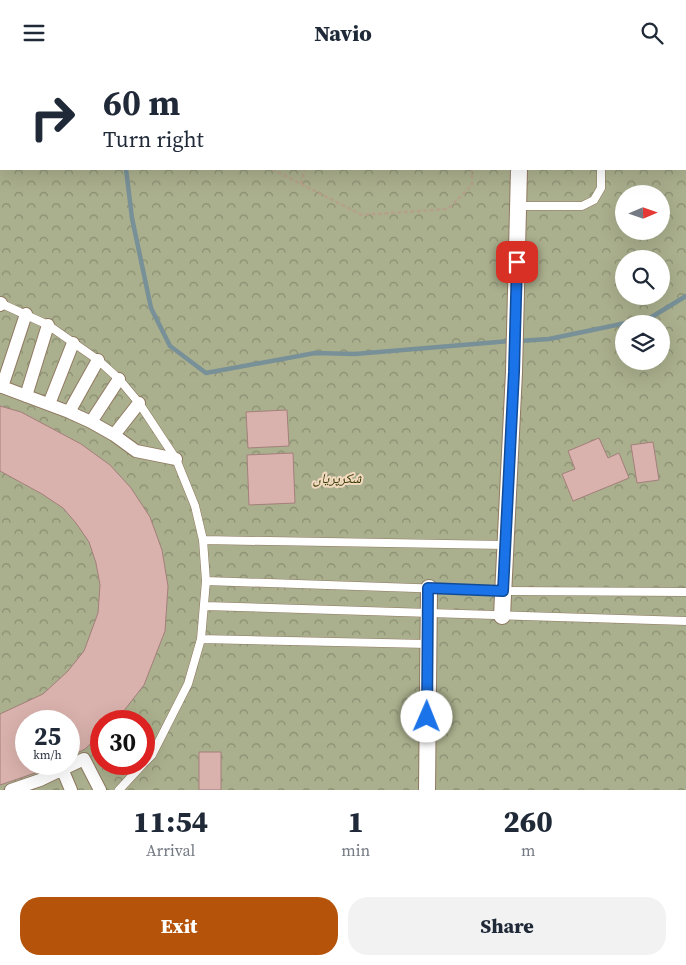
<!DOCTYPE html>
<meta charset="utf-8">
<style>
body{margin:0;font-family:"Source Serif 4","Noto Naskh Arabic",serif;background:#f2f2f3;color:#1f2937;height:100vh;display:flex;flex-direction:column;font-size:19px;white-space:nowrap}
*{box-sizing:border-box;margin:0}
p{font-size:16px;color:#747a83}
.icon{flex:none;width:28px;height:28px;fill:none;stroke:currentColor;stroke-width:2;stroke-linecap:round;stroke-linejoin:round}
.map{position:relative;height:725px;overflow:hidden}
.details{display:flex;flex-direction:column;background:#fff;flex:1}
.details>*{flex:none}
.banner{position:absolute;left:0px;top:0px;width:686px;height:105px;box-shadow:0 5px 20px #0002;background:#fff;color:#1f2937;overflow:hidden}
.needle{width:32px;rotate:88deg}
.fabs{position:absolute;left:615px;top:120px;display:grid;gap:10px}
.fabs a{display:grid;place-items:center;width:55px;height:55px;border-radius:50%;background:#fff;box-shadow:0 5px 20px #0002;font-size:25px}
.speed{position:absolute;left:15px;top:645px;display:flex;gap:10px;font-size:25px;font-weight:700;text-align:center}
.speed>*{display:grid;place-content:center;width:65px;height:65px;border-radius:50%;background:#fff;box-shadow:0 5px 20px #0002;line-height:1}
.speed small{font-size:12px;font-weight:400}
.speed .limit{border:8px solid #d22;background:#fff;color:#111}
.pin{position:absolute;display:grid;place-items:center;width:42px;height:42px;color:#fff;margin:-21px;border-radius:10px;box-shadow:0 2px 8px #0006}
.me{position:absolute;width:55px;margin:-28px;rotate:1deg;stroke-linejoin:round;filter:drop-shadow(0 0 4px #0008)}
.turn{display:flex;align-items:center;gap:18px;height:105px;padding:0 20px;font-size:22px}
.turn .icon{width:65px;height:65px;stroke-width:2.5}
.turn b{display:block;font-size:35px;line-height:42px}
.eta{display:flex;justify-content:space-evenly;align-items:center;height:85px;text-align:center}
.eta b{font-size:30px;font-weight:800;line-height:35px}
.button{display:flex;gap:10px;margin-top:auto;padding:10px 20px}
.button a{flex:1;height:58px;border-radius:20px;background:#b45309;color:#fff;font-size:20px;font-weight:800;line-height:58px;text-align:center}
.button a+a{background:#f2f2f3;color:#1f2937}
header{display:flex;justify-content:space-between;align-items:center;height:65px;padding:0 20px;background:#fff;font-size:22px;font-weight:800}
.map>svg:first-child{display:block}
.forest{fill:url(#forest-crowns);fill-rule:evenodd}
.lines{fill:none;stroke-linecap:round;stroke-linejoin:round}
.stream{stroke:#789098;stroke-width:4.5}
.building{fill:#dab2ad;stroke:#a37f7b}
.service-casing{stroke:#907961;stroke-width:9}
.pedestrian-casing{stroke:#907961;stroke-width:14}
.minor-casing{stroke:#907961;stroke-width:18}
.path{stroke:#b5a18b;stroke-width:2.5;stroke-dasharray:4 2.5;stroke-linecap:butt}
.service{stroke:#fff;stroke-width:8}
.pedestrian{stroke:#fff;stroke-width:12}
.minor{stroke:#fff;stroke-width:16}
.route-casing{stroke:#114b97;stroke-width:12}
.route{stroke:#1a73e8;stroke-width:9}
.labels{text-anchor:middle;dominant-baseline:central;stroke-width:4;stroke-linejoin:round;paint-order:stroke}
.park-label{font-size:14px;font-style:italic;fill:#353a00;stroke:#f3dac0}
</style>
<header><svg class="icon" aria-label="menu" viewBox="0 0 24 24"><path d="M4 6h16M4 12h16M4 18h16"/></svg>Navio<svg class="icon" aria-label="search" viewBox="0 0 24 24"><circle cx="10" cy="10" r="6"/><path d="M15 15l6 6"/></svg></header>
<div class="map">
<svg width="686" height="725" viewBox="0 0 686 725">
<defs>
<pattern id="forest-crowns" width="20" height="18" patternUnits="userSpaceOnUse" patternTransform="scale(1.25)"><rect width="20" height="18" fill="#aaaf8d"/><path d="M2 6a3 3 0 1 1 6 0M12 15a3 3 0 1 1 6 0" fill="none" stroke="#8a8e72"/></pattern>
</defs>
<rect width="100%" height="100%" fill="#f3dac0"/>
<path class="forest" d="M 0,0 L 686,0 L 686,725 L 0,725 ZM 1,1 L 685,1 L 685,104 L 1,104 ZM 624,129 L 661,129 L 661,166 L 624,166 ZM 624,194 L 661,194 L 661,231 L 624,231 ZM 624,259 L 661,259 L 661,296 L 624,296 ZM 26,656 L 69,656 L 69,699 L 26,699 ZM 101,656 L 144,656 L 144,699 L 101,699 Z"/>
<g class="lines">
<path class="stream" d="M 43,0 L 44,1
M 126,104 L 132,153 L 151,243 L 170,281 L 206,308 L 315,288 L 355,289 L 511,276
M 518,276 L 549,274 L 650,253 L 686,231"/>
</g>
<path class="building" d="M 0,341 L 21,347 L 81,379 L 110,400 L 131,423 L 150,452 L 162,485 L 168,521 L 165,566 L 144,620 L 119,652 L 114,656 L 101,656 L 101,669 L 85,684 L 69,692 L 69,656 L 26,656 L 26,699 L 55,699 L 38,707 L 0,720 L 0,649 L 43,629 L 68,606 L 84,586 L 98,548 L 100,520 L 96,498 L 89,477 L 76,458 L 63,443 L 42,429 L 0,406 Z
M 287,345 L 289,381 L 248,383 L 246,347 Z
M 599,373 L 608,393 L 619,388 L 629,413 L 573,436 L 562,409 L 575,404 L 568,386 Z
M 653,377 L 659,415 L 637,418 L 631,380 Z
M 293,388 L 295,438 L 249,440 L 247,390 Z
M 199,687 L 221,687 L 221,725 L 199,725 Z"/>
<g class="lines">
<defs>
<path id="service" d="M 559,0 L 560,1
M 518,141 L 582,141 L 594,135 L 601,123 L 601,104
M 0,238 L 48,260 L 98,295 L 119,314 L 139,338 L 176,394 L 195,441 L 203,475 L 206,516 L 201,574 L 188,619 L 152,690 L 144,698
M 203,475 L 505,480
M 206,516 L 503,526 L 686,527
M 205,541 L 686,556
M 201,574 L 428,579
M 119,725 L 143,699"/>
<path id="pedestrian" d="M 0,240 L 1,238
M 0,321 L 69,347 L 91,357 L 114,370 L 136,386 L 176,394
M 2,322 L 26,249
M 26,331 L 48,260
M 49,339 L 73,278
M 69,347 L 98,295
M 91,357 L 119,314
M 114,370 L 139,338
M 63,706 L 71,725
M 11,725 L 40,715 L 84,694 L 100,725"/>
<path id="minor" d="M 547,1 L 548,0
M 502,551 L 514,307 L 519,104
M 427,725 L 429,523"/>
</defs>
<use href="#service" class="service-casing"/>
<use href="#pedestrian" class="pedestrian-casing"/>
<use href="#minor" class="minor-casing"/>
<path class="path" d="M 353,0 L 355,1
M 433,0 L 433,1
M 286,1 L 288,0
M 335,1 L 336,0
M 272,104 L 362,150 L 448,144 L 472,120 L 472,104
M 301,119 L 305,104"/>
<use href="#service" class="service"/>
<use href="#pedestrian" class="pedestrian"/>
<use href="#minor" class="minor"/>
</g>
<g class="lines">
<defs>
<path id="route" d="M 427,652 L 428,523 L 503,526 L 514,307 L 517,197"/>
</defs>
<use href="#route" class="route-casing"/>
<use href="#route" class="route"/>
</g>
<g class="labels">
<g class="park-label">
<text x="337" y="413">شکرپریاں</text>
</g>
</g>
</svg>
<div class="fabs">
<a><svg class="needle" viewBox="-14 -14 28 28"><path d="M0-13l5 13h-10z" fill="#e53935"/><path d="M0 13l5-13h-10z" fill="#747a83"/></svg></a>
<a><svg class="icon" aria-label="search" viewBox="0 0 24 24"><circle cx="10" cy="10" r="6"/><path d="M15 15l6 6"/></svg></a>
<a><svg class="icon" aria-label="layers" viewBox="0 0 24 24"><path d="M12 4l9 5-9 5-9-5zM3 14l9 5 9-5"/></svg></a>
</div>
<div class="speed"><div>25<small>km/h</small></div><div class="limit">30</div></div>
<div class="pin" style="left:517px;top:197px;background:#d93025"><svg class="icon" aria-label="arrive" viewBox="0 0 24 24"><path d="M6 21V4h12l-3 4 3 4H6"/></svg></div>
<svg class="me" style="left:427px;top:652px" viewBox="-20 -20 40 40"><circle r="19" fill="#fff"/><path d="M0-13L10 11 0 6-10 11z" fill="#1a73e8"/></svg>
<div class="banner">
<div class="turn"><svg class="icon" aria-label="right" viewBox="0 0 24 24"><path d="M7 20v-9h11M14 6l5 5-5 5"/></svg><div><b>60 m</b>Turn right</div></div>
</div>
</div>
<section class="details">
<div class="eta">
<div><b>11:54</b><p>Arrival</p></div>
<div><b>1</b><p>min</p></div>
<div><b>260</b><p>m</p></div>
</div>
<div class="button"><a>Exit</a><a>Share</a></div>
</section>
